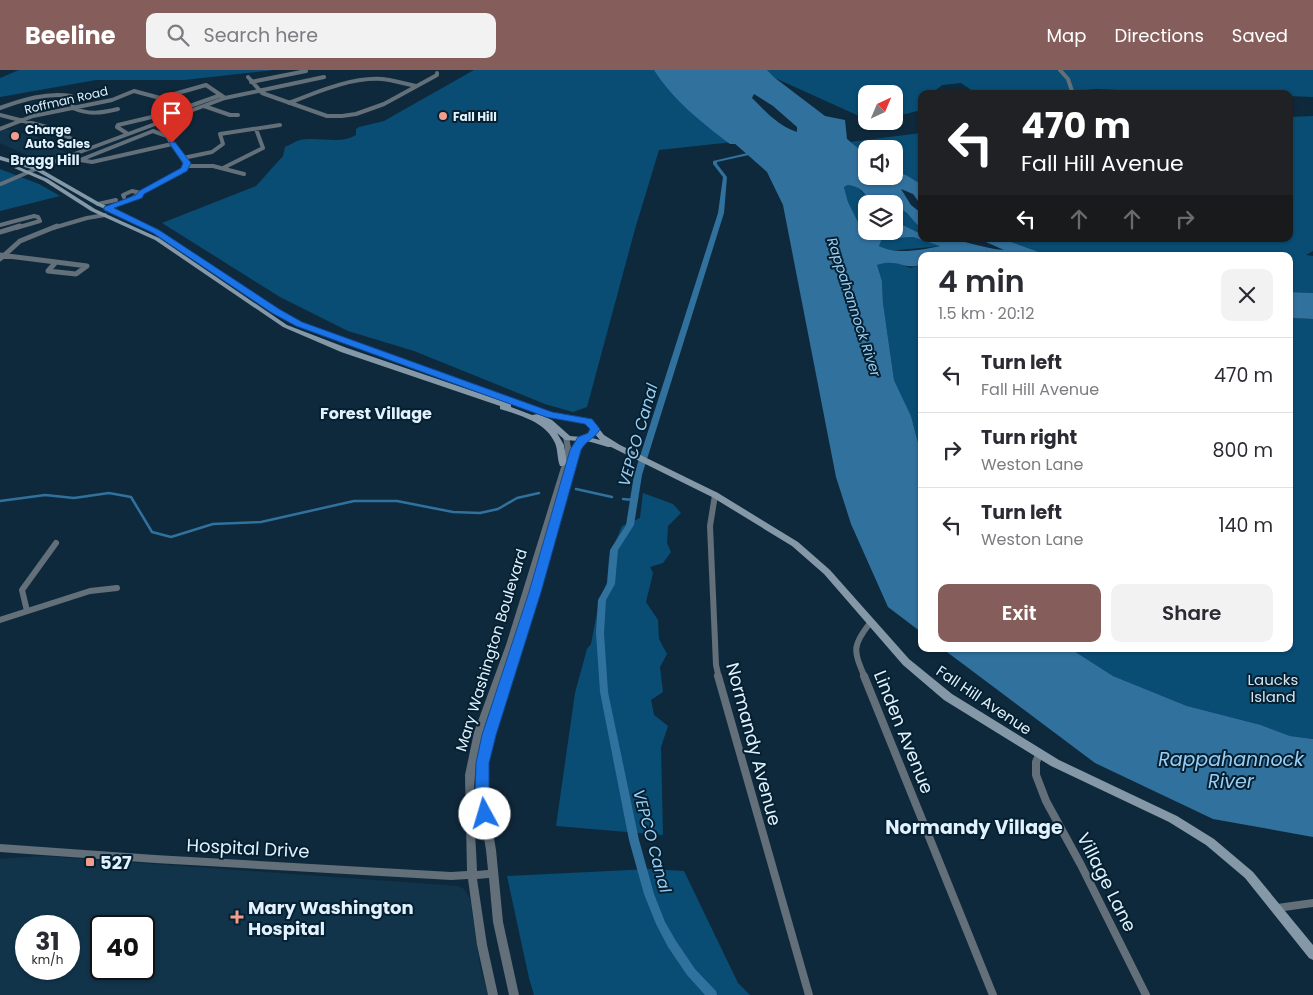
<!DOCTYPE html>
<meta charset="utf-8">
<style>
body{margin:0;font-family:Poppins,sans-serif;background:#f2f2f3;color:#2b2b33;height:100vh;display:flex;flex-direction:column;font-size:19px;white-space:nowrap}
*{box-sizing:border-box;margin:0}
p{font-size:16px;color:#7c7c81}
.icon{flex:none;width:28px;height:28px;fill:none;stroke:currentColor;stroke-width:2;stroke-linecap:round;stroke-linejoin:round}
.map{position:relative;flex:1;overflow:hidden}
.drawer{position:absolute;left:918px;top:182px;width:375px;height:400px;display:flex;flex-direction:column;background:#fff;border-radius:10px;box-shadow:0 1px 4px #0004}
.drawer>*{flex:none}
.top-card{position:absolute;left:918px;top:20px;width:375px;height:152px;border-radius:10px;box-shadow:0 1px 4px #0004;background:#202124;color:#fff;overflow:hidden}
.needle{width:32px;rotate:44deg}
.buttons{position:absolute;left:858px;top:15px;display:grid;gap:10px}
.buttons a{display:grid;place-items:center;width:45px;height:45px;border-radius:10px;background:#fff;box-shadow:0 1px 4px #0004;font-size:25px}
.speed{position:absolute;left:15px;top:845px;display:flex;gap:10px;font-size:25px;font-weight:700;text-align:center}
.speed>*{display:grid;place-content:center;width:65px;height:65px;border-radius:50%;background:#fff;box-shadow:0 1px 4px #0004;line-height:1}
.speed small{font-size:12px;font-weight:400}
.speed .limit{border:2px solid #111;border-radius:8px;background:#fff;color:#111}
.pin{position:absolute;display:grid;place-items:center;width:42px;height:42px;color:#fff;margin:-51px -21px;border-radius:50% 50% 50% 0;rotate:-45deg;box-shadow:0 0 5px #0007}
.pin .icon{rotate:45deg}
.me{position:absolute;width:55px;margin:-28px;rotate:354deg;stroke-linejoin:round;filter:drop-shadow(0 0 4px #0008)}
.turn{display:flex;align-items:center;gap:18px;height:105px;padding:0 20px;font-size:22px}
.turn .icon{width:65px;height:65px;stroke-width:2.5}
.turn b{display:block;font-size:35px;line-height:42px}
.lanes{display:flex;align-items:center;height:48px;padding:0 20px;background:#0003;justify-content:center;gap:25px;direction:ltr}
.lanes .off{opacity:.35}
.round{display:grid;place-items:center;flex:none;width:52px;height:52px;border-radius:10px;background:#f2f2f3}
.overview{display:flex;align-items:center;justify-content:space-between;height:85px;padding:0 20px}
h1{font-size:30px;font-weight:600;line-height:38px}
.primary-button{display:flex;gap:10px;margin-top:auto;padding:10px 20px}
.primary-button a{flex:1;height:58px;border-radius:10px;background:#855e5b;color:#fff;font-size:20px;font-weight:600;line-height:58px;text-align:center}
.primary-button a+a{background:#f2f2f3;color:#2b2b33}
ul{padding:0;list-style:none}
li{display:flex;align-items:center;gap:15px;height:75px;padding:0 20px;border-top:1px solid #e1e1e2}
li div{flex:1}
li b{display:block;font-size:19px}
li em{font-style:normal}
header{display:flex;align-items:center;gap:30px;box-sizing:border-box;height:70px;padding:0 25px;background:#855e5b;color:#fff}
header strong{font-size:24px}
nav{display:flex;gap:28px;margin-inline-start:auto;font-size:18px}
.search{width:350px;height:45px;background:#f2f2f3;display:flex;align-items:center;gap:12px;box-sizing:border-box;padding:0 18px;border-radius:10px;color:#7c7c81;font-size:19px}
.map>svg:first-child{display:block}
.built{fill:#11344b;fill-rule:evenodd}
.green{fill:#094d74}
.water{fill:#31719e;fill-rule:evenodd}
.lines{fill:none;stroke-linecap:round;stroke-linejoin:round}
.stream{stroke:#31719e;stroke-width:2.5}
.canal{fill:#31719e;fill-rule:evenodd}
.river{fill:#31719e;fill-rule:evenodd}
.minor-far3{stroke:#636f79;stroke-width:4}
.minor-far2{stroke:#636f79;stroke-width:5}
.minor-far1{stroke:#636f79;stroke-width:6}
.minor{stroke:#636f79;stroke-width:8}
.tertiary{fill:#636f79;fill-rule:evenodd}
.secondary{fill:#8498a7;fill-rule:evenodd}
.route{fill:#1a73e8;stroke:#114b97}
.poi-dot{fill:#f49d8c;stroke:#052031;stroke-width:2}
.labels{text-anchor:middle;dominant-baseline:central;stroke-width:4;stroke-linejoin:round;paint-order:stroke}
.far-street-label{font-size:12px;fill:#e1f1fd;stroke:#052031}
.far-poi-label{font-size:12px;font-weight:bold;fill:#e1f1fd;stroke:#052031;text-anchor:start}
.far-neighbourhood-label{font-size:14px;font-weight:bold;fill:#e1f1fd;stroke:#052031}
.far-water-label{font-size:14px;font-style:italic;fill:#9bcdf3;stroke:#052031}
.street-label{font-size:15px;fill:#e1f1fd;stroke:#052031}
.park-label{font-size:15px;fill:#d3e3f0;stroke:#052031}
.neighbourhood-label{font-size:16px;font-weight:bold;fill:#e1f1fd;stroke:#052031}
.water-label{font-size:16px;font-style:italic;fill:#9bcdf3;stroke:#052031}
.near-street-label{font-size:18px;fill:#e1f1fd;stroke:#052031}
.near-poi-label{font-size:18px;font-weight:bold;fill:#e1f1fd;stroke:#052031;text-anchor:start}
.near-water-label{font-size:19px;font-style:italic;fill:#9bcdf3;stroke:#052031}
.near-neighbourhood-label{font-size:19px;font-weight:bold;fill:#e1f1fd;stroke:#052031}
</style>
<header>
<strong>Beeline</strong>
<div class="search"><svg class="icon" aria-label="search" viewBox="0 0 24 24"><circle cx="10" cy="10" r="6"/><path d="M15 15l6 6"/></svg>Search here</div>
<nav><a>Map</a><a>Directions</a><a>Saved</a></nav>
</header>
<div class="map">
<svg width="1313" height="925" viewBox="0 0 1313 925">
<rect width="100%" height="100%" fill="#0f293c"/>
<path class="built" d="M 5,59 L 37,67 L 68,84 L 44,93 L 0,73 L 0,61 Z
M 42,786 L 458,816 L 464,819 L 470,829 L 480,896 L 488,925 L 0,925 L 0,789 ZM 26,856 L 69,856 L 69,899 L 26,899 ZM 101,856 L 144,856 L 144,899 L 101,899 Z"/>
<path class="green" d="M 19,0 L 275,0 L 184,10 L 96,10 L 0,27 L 0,8 Z
M 474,0 L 658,0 C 676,31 704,51 733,72 L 659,80 L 635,159 L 587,337 L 573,342 L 545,334 L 414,281 L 348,261 L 280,227 L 162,153 L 256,116 L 283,86 L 285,77 C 290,75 295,71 300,70 C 317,66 340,75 356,65 L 356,59 L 359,57 L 384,51 Z
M 767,0 L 1313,0 L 1313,27 L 1289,26 L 1289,24 L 1220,24 L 1096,19 L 1040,24 L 977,24 L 961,13 L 942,15 L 931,24 L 921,24 L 921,40 L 894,47 L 894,24 L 866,24 L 866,46 L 859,46 L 775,8 Z
M 1313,46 L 1313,181 L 1306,185 L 1313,186 L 1313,223 L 1289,222 L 1289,186 L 1050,186 L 1003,169 L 1289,169 L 1289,47 Z
M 921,63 L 921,114 L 906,105 L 894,101 L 894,79 L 866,79 L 866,85 L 850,72 Z
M 0,99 L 39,114 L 60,126 L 0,141 Z
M 848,115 L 856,116 L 868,128 L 866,154 L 858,152 L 848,132 L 844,117 Z
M 895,134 C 905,141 921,152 921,164 L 899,153 Z
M 913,167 L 941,176 L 888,181 L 879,176 L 882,169 Z
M 891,191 L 911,198 L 921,195 L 921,384 L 911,346 L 894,310 L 883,233 L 882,211 L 877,195 Z
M 1289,248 L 1313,249 L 1313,669 L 1290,666 L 1261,655 L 1187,636 L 1113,606 L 1071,579 L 1289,579 Z
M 643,423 L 673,434 L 681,443 L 668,456 L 667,473 L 671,482 L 663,493 L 650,497 L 653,503 L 646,532 L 658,550 L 659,569 L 667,584 L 660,597 L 663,622 L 651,630 L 654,645 L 668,656 L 661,677 L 663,765 L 556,756 L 575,623 L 587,579 L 591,574 L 599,532 L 607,512 L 609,487 L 622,456 L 640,448 Z
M 650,799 L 684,801 L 738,913 L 750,925 L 534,925 L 529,908 L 507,806 Z"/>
<path class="water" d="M 658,0 L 767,0 L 775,8 L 825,46 L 845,50 L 847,69 L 866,85 L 866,106 L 894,106 L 894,101 L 906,105 L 921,114 L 921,135 L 913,124 L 901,119 L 911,135 L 921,143 L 921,159 L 907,143 L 895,135 L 899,153 L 921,164 L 921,169 L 936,169 L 948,172 L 949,171 L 943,169 C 964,169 983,179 1004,180 L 979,169 L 1003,169 L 1050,186 L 971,186 L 942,182 L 941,186 L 921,186 L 921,195 C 902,200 898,188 877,195 L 882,211 L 883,233 L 894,310 L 911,346 L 921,384 L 921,562 L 888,537 L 851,454 L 836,407 L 783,135 L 767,102 L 733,72 L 697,46 L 668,17 ZM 754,24 L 773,36 L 797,57 L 797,62 C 778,56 766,42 752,28 ZM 848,115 C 859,116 867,123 869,134 L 894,134 L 894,161 L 866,161 L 866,154 L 858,152 L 848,132 L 844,117 ZM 913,167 L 940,176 C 921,180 896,185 879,176 L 882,169 Z
M 1289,222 L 1313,223 L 1313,249 L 1289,248 Z
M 943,579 L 1071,579 L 1113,606 L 1187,636 L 1261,655 L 1290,666 L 1313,669 L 1313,767 L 1213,749 L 1095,693 Z"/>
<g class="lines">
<path class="stream" d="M 576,419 L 612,427
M 623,429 L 634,430
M 0,431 L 45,425 L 74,428 L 109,423 L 131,427 L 152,462 L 171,467 L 213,454 L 261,452 L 354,431 L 397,431 L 453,442 L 480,443 L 498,439 L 517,428 L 539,423"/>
<path class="canal" d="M 756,81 L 758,81 L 758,83 L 717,92 L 717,94 L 727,107 L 724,143 L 642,405 L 634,455 L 618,480 L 615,514 L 606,530 L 604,563 L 608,622 L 639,770 L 654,824 L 665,852 L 676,871 L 695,899 L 716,921 L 717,925 L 705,925 L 687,905 L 668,877 L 656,854 L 644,824 L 629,770 L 600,622 L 596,563 L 598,530 L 607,514 L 610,480 L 626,455 L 634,405 L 718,143 L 723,107 L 713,94 L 713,91 Z"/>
<path class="river" d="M 654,0 L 662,0 L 685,29 L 736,70 L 736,74 L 730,74 C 701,52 674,31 654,0 Z"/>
<path class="minor-far3" d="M 1060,0 L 1068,9 L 1073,24
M 248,7 L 262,23 L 327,46 L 342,46 L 356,44 L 384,34 L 437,5 L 437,3
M 251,12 L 306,1
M 289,33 C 317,22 351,7 382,9 C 393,10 405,14 416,16
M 204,36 L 230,45 L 238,45
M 0,38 C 22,30 47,22 71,26 L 73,38 C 88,45 102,43 118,39
M 0,45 L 47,57 L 91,78
M 0,59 L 33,46 L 112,30 L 134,21 L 160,28 L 206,15 L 225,28
M 153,61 L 167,66 L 172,74 L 92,92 L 80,90 Z
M 128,64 L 117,57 L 118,55 L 173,42 L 221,25
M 183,88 L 212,82 L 223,74 L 220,64 L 280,55
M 187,96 L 213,96 L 244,104
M 223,98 L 263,78 L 256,59
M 1,114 L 45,95 L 225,28 L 324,7
M 141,123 L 180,103 L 187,96 L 172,74
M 98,134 L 116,130
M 107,138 L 131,129 L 141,123 L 132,121 L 123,125 L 124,127
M 0,155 L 34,146 L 38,147 L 40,151 L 16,158
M 53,158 L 87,148 L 105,145"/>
<path class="minor-far2" d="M 0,162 L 20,156
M 0,185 L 56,192
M 0,189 L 20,171 L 57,156
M 56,192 L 87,196 L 76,204 L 48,201 Z"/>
<path class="minor-far1" d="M 715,425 L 710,456 L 716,595 L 719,608
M 27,541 L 22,520 L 56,473
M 0,550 L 90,521 L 117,518
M 865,608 C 854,581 851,577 870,553"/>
<path class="minor" d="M 718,606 L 809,925
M 864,606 L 993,925
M 1039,685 L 1036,692 L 1036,705 L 1046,731 L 1081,795 L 1146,925"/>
<path class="tertiary" d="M 566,365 L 569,367 L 571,378 L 570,390 L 573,380 L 579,368 L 583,368 L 584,369 L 579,380 L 539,522 L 493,665 L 488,693 L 487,727 L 496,780 L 503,852 L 519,925 L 509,925 L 493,852 L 489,808 L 477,809 L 487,875 L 498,925 L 488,925 L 477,875 L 468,809 L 451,810 L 155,793 L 0,782 L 0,774 L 155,785 L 451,802 L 467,801 L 465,705 L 474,662 L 506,575 L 563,391 L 565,378 L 563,367 ZM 511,584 L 485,665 L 478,693 L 477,727 L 486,780 L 488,800 L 477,801 C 476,769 472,736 475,705 C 478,663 497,623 511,584 Z
M 1313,829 L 1313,837 L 1277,842 L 1273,841 L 1272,838 L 1273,835 L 1277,834 Z"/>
<path class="secondary" d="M 0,86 L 39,98 L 100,133 L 150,156 L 278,240 L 301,253 L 552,343 L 592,350 L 604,365 L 620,375 L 718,423 L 798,472 L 830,500 L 909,589 L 952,624 L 1059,690 L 1177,746 L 1214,769 L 1253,802 L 1313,875 L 1313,890 L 1309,888 L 1245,808 L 1206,775 L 1169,752 L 1051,696 L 944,630 L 903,595 L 824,504 L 792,476 L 712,427 L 611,377 L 608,377 L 591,372 L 565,370 L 557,363 L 564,375 L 567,394 L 563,396 L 560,396 C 557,389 558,380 555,373 C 546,352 520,345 500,339 L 500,336 L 341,282 L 283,257 L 155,170 L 91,141 L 44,111 L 14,98 L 19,97 L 48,109 L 95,139 L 159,168 L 287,255 L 347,278 L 511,334 L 511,337 L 532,345 L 538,344 L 552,350 L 570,366 L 592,368 L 600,370 L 586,354 L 547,347 L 297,255 L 274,242 L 146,158 L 96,135 L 35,100 L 0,90 Z"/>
</g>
<path class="route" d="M 170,72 L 175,72 L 191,93 L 187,101 L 144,124 L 142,128 L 114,138 L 159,160 L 279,239 L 302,252 L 552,342 L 592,349 L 600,359 C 595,369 586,370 581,380 L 541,522 L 496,665 L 489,693 L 489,727 L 492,744 L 490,749 L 485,750 L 480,749 L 475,727 L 476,693 L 482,665 L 529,522 L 570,380 L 578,367 L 588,363 L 590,359 L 585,354 L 546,347 L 296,256 L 272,243 L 153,163 L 104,140 L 104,137 L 136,125 L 139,121 L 181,98 L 183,93 L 169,73 Z"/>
<g class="poi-dot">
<circle cx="443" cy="46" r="5"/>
<circle cx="15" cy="66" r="5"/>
<rect x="85" y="787" width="10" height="10" rx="2.5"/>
<path d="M234.5 839.5h5v5h5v5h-5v5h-5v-5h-5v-5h5z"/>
</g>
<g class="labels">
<g class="far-street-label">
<text transform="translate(66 30) rotate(-13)">Roffman Road</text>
</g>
<g class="far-poi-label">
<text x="453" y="46">Fall Hill</text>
<text x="25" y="59">Charge<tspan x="25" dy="14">Auto Sales</tspan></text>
</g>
<g class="far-neighbourhood-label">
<text x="45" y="90">Bragg Hill</text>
</g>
<g class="far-water-label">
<text transform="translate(854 237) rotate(72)">Rappahannock River</text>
</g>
<g class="street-label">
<text transform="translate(491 580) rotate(-73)">Mary Washington Boulevard</text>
<text transform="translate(984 630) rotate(34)">Fall Hill Avenue</text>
</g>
<g class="park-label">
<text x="1273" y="609">Laucks<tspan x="1273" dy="17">Island</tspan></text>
</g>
<g class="neighbourhood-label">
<text x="376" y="343">Forest Village</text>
</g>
<g class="water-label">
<text transform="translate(638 365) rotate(-74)">VEPCO Canal</text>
<text transform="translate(652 771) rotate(75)">VEPCO Canal</text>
</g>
<g class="near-street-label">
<text transform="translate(904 662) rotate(68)">Linden Avenue</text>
<text transform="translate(754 674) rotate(75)">Normandy Avenue</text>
<text transform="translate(248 778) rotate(3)">Hospital Drive</text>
<text transform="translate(1107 812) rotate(63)">Village Lane</text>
</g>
<g class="near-poi-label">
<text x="100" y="792">527</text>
<text x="248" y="837">Mary Washington<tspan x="248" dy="21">Hospital</tspan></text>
</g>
<g class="near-water-label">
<text x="1231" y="689">Rappahannock<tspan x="1231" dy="22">River</tspan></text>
</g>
<g class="near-neighbourhood-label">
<text x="974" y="757">Normandy Village</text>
</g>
</g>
</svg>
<div class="buttons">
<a><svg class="needle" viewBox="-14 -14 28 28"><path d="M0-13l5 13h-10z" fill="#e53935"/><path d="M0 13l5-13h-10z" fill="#7c7c81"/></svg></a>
<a><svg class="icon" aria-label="sound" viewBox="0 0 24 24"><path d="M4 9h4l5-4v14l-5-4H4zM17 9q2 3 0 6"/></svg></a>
<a><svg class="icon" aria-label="layers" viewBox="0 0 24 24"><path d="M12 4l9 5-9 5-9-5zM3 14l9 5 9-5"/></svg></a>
</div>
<div class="speed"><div>31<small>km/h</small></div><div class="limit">40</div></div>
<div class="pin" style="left:172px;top:73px;background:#d93025"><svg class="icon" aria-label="arrive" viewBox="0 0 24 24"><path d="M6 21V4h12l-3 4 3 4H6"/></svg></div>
<svg class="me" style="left:485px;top:744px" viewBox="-20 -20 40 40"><circle r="19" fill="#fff"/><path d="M0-13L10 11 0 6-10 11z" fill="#1a73e8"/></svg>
<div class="top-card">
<div class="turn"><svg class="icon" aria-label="left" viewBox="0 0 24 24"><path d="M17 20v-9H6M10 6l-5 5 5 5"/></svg><div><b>470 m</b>Fall Hill Avenue</div></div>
<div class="lanes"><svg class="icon" aria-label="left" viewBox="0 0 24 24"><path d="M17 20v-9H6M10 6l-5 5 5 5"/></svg><svg class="icon off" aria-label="ahead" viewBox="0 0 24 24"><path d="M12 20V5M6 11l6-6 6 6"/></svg><svg class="icon off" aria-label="ahead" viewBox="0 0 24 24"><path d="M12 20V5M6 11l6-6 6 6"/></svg><svg class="icon off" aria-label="right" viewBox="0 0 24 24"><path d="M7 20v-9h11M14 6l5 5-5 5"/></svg></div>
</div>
<section class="drawer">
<div class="overview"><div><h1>4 min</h1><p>1.5 km · 20:12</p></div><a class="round"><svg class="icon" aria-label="close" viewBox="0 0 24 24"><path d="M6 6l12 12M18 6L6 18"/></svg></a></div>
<ul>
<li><svg class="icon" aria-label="left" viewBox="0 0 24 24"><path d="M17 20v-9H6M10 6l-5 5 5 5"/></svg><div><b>Turn left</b><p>Fall Hill Avenue</p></div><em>470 m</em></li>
<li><svg class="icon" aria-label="right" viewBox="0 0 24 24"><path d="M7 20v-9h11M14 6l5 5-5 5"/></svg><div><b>Turn right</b><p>Weston Lane</p></div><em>800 m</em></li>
<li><svg class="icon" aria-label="left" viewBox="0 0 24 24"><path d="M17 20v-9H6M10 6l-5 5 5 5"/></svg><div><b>Turn left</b><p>Weston Lane</p></div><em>140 m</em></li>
</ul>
<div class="primary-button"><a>Exit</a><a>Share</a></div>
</section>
</div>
